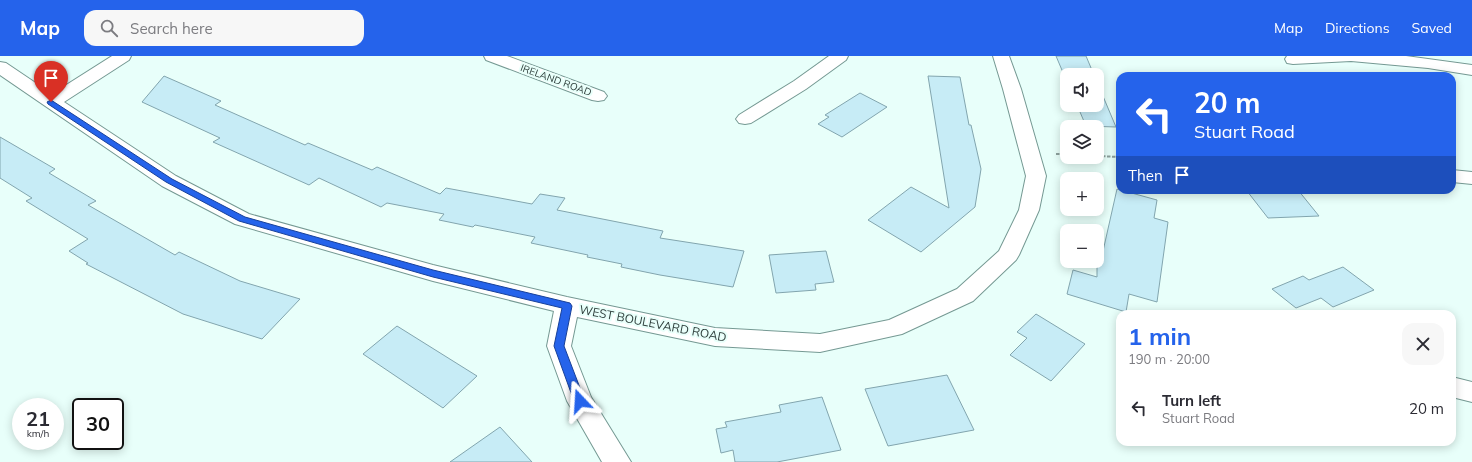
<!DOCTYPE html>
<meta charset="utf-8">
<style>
body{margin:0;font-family:Mulish,sans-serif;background:#f7f7f7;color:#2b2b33;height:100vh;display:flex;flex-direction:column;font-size:15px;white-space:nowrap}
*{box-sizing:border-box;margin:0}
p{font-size:13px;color:#7c7c81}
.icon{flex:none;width:22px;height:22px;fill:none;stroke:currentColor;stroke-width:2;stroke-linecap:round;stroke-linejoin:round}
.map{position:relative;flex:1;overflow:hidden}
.sheet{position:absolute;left:1116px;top:254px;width:340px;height:136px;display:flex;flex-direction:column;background:#fff;border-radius:12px;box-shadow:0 2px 10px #0003}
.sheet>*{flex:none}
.guide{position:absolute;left:1116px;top:16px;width:340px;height:122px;border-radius:12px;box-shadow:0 2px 10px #0003;background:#2563eb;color:#fff;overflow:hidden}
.buttons{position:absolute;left:1060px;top:12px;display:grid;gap:8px}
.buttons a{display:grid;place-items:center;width:44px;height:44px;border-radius:8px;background:#fff;box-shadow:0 2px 10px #0003;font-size:20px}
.speed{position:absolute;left:12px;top:342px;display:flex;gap:8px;font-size:20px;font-weight:700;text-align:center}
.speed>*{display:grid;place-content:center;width:52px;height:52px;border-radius:50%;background:#fff;box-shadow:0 2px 10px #0003;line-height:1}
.speed small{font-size:10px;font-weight:400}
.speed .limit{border:2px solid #111;border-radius:6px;background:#fff;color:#111}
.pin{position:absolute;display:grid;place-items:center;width:34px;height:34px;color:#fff;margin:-41px -17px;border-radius:50% 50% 50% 0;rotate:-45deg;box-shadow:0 0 4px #0007}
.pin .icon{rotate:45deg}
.me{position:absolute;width:44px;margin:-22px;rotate:340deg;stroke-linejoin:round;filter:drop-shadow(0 0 3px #0008)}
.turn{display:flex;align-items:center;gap:14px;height:84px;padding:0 12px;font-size:18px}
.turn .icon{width:52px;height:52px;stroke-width:2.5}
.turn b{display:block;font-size:28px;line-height:34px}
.then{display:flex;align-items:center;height:38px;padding:0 12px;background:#0003;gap:8px;font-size:15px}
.round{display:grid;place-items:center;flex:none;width:42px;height:42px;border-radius:12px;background:#f7f7f7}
.head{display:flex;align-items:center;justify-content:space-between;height:68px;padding:0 12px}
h1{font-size:24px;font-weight:700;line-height:30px;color:#2563eb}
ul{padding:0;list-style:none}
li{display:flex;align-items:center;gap:12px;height:60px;padding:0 12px}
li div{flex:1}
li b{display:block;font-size:15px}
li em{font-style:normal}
header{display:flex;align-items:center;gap:24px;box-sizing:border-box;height:56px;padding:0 20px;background:#2563eb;color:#fff}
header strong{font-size:19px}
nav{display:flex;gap:22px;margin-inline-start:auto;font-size:14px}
.search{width:280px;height:36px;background:#f7f7f7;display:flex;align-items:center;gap:10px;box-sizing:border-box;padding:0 14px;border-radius:12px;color:#7c7c81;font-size:15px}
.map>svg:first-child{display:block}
.building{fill:#c7ecf6;stroke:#82a5ae}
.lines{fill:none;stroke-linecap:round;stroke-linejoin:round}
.minor-casing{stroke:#759993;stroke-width:2}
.path{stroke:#8da19d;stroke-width:2;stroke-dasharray:3.5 1.5;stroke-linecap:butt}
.minor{fill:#fff;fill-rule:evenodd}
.route{fill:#2563eb;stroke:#184099}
.labels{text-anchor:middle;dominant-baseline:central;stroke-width:4;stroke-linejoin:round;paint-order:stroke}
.far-street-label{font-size:10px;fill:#2e3e3b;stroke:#e8fffa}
.street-label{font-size:12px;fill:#2e3e3b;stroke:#e8fffa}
</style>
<header>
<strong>Map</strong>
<div class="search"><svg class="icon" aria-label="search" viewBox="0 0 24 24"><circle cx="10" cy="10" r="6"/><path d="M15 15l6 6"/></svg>Search here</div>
<nav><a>Map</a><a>Directions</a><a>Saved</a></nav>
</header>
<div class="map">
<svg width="1472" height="406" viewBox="0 0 1472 406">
<rect width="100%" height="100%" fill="#e8fffa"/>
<path class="building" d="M 1056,0 L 1086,0 L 1094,19 L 1067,19 L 1067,26 Z
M 164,20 L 221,45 L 215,49 L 305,89 L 308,87 L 372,114 L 377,111 L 440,138 L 446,132 L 532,148 L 540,138 L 565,142 L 557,154 L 663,175 L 660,182 L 744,195 L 733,231 L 660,219 L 621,211 L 622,208 L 587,201 L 588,199 L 531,187 L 535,181 L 475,169 L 473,171 L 439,164 L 444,158 L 387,147 L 381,151 L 319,122 L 309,129 L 213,86 L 220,82 L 142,46 Z
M 928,20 L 960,21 L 969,69 L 971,69 L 981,113 L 975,151 L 921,196 L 868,164 L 911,131 L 949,152 Z
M 1097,26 L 1116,71 L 1086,70 L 1077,49 L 1097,49 Z
M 860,37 L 887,51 L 842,81 L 818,68 L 829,61 L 825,59 Z
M 0,81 L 55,113 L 49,117 L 96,145 L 88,149 L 175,199 L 179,196 L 240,225 L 300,243 L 262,283 L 183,258 L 86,208 L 88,207 L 69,195 L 88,183 L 26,145 L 32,142 L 0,122 Z
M 1117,133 L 1157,144 L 1154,162 L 1168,166 L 1157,246 L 1129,238 L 1126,256 L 1067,238 L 1073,214 L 1097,221 L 1097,202 L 1101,204 Z
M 1298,134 L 1319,160 L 1268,162 L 1247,135 Z
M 826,195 L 834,226 L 815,228 L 816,234 L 776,237 L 769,199 Z
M 1343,211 L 1374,234 L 1333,251 L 1321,242 L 1296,252 L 1272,233 L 1303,220 L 1309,224 Z
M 1036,258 L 1085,288 L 1051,325 L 1010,299 L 1027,282 L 1017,276 Z
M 397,270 L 477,320 L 443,352 L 363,298 Z
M 947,319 L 974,374 L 888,390 L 865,333 Z
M 822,341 L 841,394 L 777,406 L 735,406 L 733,394 L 721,397 L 716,373 L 727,371 L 725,366 L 781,356 L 779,349 Z
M 500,371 L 532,406 L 450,406 Z"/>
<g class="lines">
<defs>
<path id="minor" d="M 112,0 L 131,0 L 129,4 L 64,46 L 176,120 L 249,158 L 433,209 L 567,241 L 715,272 L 820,278 L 889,264 L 957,233 L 999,195 L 1019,154 L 1026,120 L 1003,33 L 993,0 L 1009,0 L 1021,33 L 1046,120 L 1039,154 L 1019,199 L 1016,204 L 973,245 L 902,278 L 820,296 L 715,290 L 577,261 L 571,290 L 591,341 L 631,406 L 602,406 L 567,345 L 547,290 L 554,255 L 433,225 L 235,168 L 162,130 L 0,19 L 0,6 L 6,7 L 52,38 Z
M 484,0 L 507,0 L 604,36 L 607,40 L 604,44 L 598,45 L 592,44 L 486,4 Z
M 829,0 L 848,0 L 846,4 L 806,33 L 751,67 L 745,68 L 739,67 L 736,63 L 739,59 L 794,25 Z
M 1287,0 L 1406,0 L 1472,9 L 1472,19 L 1428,12 L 1351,5 L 1293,8 L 1287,7 L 1285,3 Z
M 1452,114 L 1472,116 L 1472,128 L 1452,126 Z
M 1452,321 L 1472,326 L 1472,346 L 1452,341 Z"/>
</defs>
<use href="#minor" class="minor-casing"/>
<path class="path" d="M 1056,98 L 1067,98
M 1097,100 L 1120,101"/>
<use href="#minor" class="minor"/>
</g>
<path class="route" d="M 51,44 L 172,123 L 245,161 L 433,214 L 570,247 L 572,250 L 564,290 L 585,345 L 583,348 L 580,349 L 576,348 L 574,345 L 554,290 L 562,252 L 433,221 L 239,165 L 166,126 L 48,48 L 47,46 Z"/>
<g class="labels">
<g class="far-street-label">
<text transform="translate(556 24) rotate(20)">IRELAND ROAD</text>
</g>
<g class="street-label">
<text transform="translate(653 267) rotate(11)">WEST BOULEVARD ROAD</text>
</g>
</g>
</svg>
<div class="buttons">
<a><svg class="icon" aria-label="sound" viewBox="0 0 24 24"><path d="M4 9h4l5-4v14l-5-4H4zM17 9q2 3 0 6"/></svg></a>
<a><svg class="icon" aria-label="layers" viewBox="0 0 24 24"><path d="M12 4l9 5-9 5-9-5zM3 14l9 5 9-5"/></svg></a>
<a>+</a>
<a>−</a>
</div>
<div class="speed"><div>21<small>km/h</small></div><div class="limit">30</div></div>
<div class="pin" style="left:51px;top:46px;background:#d93025"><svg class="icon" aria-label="arrive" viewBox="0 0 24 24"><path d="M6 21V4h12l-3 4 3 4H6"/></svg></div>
<svg class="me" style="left:580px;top:345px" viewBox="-20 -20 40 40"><path d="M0-17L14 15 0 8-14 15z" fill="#2563eb" stroke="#fff" stroke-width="4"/></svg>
<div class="guide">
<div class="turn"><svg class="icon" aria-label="left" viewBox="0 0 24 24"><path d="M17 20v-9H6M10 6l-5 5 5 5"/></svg><div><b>20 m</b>Stuart Road</div></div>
<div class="then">Then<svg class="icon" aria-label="arrive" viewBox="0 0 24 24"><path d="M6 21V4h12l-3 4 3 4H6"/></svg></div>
</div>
<section class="sheet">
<div class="head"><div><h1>1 min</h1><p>190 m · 20:00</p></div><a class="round"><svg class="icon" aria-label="close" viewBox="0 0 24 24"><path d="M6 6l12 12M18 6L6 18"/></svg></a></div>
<ul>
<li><svg class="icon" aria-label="left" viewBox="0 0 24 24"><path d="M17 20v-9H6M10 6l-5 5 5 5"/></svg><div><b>Turn left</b><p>Stuart Road</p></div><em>20 m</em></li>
</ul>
</section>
</div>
